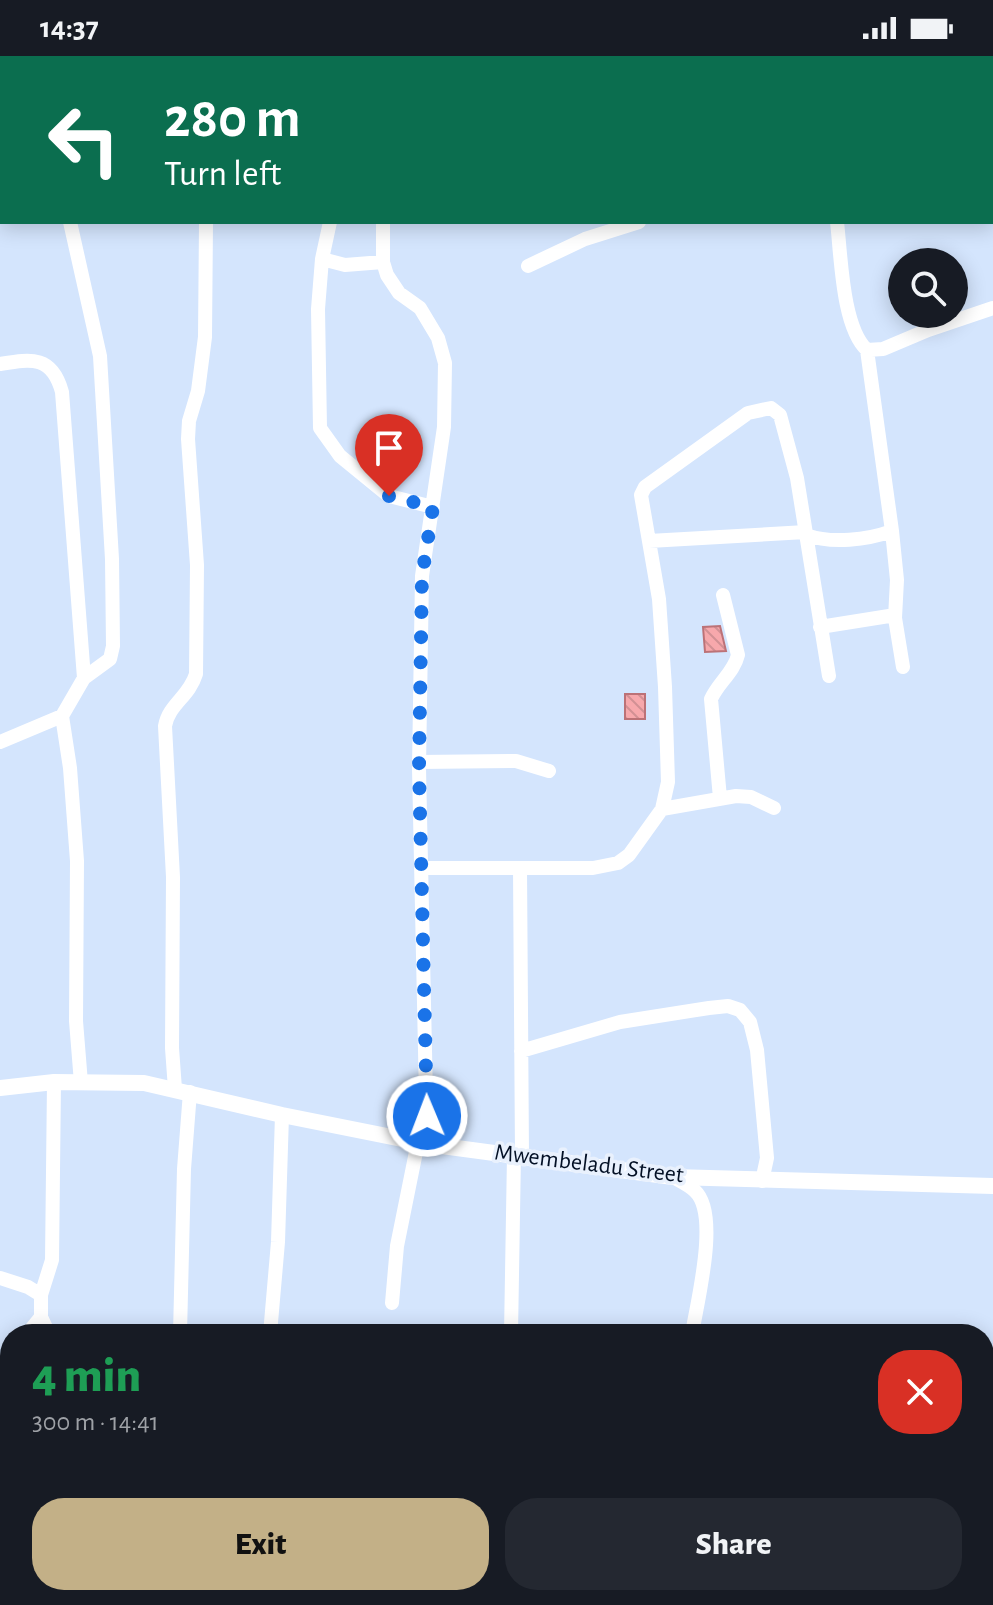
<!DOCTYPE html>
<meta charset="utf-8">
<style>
body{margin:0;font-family:"Alegreya Sans",sans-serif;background:#242831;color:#f1f3f6;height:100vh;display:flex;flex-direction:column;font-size:30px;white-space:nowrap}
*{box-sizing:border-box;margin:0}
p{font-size:26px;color:#9ea1a6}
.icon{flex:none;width:44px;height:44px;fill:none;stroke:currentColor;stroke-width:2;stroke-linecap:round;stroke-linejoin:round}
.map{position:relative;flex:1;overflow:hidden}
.drawer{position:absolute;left:0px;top:1268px;width:994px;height:282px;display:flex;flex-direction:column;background:#171b24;border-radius:32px 32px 0 0;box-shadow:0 4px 20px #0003}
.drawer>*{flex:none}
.guide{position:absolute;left:0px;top:0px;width:994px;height:168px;box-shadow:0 4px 20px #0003;background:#0b6e4f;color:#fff;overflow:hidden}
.tools{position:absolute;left:888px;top:192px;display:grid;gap:16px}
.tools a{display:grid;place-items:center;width:80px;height:80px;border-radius:50%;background:#171b24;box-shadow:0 4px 20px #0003;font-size:40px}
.pin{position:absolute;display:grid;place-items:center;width:68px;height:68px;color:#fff;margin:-82px -34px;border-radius:50% 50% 50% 0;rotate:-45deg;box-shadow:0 0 8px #0007}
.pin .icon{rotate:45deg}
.me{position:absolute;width:88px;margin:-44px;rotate:359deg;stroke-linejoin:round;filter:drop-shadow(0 0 6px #0008)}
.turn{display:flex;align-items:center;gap:28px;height:168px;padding:0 32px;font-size:36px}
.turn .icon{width:104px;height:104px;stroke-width:2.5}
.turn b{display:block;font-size:56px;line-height:68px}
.round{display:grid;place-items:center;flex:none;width:84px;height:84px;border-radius:32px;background:#242831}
.head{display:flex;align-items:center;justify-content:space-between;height:136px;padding:0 32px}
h1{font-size:48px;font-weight:800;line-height:60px;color:#1e9e55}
.primary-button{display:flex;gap:16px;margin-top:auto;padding:16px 32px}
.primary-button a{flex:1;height:92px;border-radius:32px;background:#c3b087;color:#111;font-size:32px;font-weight:800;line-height:92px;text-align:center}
.primary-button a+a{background:#242831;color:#f1f3f6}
.status{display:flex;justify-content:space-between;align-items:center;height:56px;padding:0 40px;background:#171b24;direction:ltr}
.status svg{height:22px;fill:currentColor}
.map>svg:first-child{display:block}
.building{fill:url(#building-back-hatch);stroke:#bc7277;stroke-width:2}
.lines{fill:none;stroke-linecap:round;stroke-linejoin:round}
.minor{stroke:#fff;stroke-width:14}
.tertiary{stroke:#fff;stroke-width:16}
.route{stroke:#1a73e8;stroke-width:14;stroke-dasharray:0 25.2}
.labels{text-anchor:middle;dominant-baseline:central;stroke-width:7;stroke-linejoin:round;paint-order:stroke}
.street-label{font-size:24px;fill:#031025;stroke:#e9f1fd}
</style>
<div class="status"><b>14:37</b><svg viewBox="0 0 49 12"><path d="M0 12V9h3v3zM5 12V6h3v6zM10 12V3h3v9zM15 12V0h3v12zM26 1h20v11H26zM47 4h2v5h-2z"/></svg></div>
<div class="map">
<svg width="993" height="1549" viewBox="0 0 993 1549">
<defs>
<pattern id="building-back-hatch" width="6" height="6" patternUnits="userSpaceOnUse" patternTransform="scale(2)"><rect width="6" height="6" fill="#f7a8ac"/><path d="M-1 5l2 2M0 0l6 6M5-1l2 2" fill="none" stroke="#d29094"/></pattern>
</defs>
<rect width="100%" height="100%" fill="#d4e5fd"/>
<path class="building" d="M 720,570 L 726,595 L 705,596 L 703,571 Z
M 625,638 L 645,638 L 645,663 L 625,663 Z"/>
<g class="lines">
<path class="minor" d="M 58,0 L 59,2
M 803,0 L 804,2
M 958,0 L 962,2
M 208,2 L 208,0
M 395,2 L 395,0
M 992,15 L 993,16
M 0,109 L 2,123
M 70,166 L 100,300 L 112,503 L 113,590 L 110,603 L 84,622 L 62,660 L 70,712 L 77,805 L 76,965 L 81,1027
M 330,166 L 322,203 L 318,253 L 320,372 L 340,400 L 389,440 L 433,451
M 383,166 L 383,206 L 387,219 L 399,237 L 420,252 L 438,282 L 445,307 L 444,371 L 422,520 L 419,712 L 427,1088
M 837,166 C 841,199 842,271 867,294 L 883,293 L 928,274 L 993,252
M 322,203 L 345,209 L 383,206
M 528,210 L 585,183 L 639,166
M 867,294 L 892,475 L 897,524 L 895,562
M 0,308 C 31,303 52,299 62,336 L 84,622
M 806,479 C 832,488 867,484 892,475
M 649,485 L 806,476
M 820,571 L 889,560 L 895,562 L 903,611
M 0,686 L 62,660
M 419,706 L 516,705 L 549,715
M 720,742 L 711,643 C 718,627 734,616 738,599 L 723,539
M 662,753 L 736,740 L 751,741 L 774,752
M 421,812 L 593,812 L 618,807 L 629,799 L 662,753 L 668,726 L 665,631 L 659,543 L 641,439 L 645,431 L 748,357 L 771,352 L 780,359 L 797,422 L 829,620
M 520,812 L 522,1099
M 521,995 L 620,966 L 709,952 L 728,950 L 740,954 L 750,966 L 757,994 L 767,1102 L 762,1125
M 175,1033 L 172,992 L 173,821 L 165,670 C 169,648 189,641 196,618 L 197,509 L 188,383 L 189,365 L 198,335 L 205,281 L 206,166
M 673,1121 C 680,1125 689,1129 695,1135 C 720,1158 697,1246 692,1278
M 0,1222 L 28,1231 L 41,1239
M 392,1247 L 397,1190 L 418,1086
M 27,1278 L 41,1261
M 49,1278 L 41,1261 L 41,1239 L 52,1204 L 54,1026
M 180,1278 L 184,1113 L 190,1036
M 270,1278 L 278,1186 L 282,1059
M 511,1278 L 514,1099
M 78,1540 L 82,1547 L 91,1549
M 101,1549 L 127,1540
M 151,1549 L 152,1540
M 244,1549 L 245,1540
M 479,1549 L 480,1540
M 644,1549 L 645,1540"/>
<path class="tertiary" d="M 0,1032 L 54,1026 L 144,1027 L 282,1059 L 427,1088 L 673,1121 L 993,1130"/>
</g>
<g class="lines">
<path class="route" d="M 389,440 L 433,451 L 422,520 L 419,712 L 427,1060"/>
</g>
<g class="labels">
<g class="street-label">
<text transform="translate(589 1108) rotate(7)">Mwembeladu Street</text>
</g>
</g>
</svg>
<div class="tools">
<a><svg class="icon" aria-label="search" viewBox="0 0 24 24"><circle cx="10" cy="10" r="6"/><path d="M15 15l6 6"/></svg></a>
</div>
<div class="pin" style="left:389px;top:440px;background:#d93025"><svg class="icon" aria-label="arrive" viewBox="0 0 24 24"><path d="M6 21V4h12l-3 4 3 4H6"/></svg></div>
<svg class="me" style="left:427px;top:1060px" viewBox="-20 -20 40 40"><circle r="17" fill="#1a73e8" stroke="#fff" stroke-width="3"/><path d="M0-11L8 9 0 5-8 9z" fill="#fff"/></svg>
<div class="guide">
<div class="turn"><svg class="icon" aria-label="left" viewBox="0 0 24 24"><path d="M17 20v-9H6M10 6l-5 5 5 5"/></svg><div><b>280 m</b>Turn left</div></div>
</div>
<section class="drawer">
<div class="head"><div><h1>4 min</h1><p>300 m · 14:41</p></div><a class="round" style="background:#d93025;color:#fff"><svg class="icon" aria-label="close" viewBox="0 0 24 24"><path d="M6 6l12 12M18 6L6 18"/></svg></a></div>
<div class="primary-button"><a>Exit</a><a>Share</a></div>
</section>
</div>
